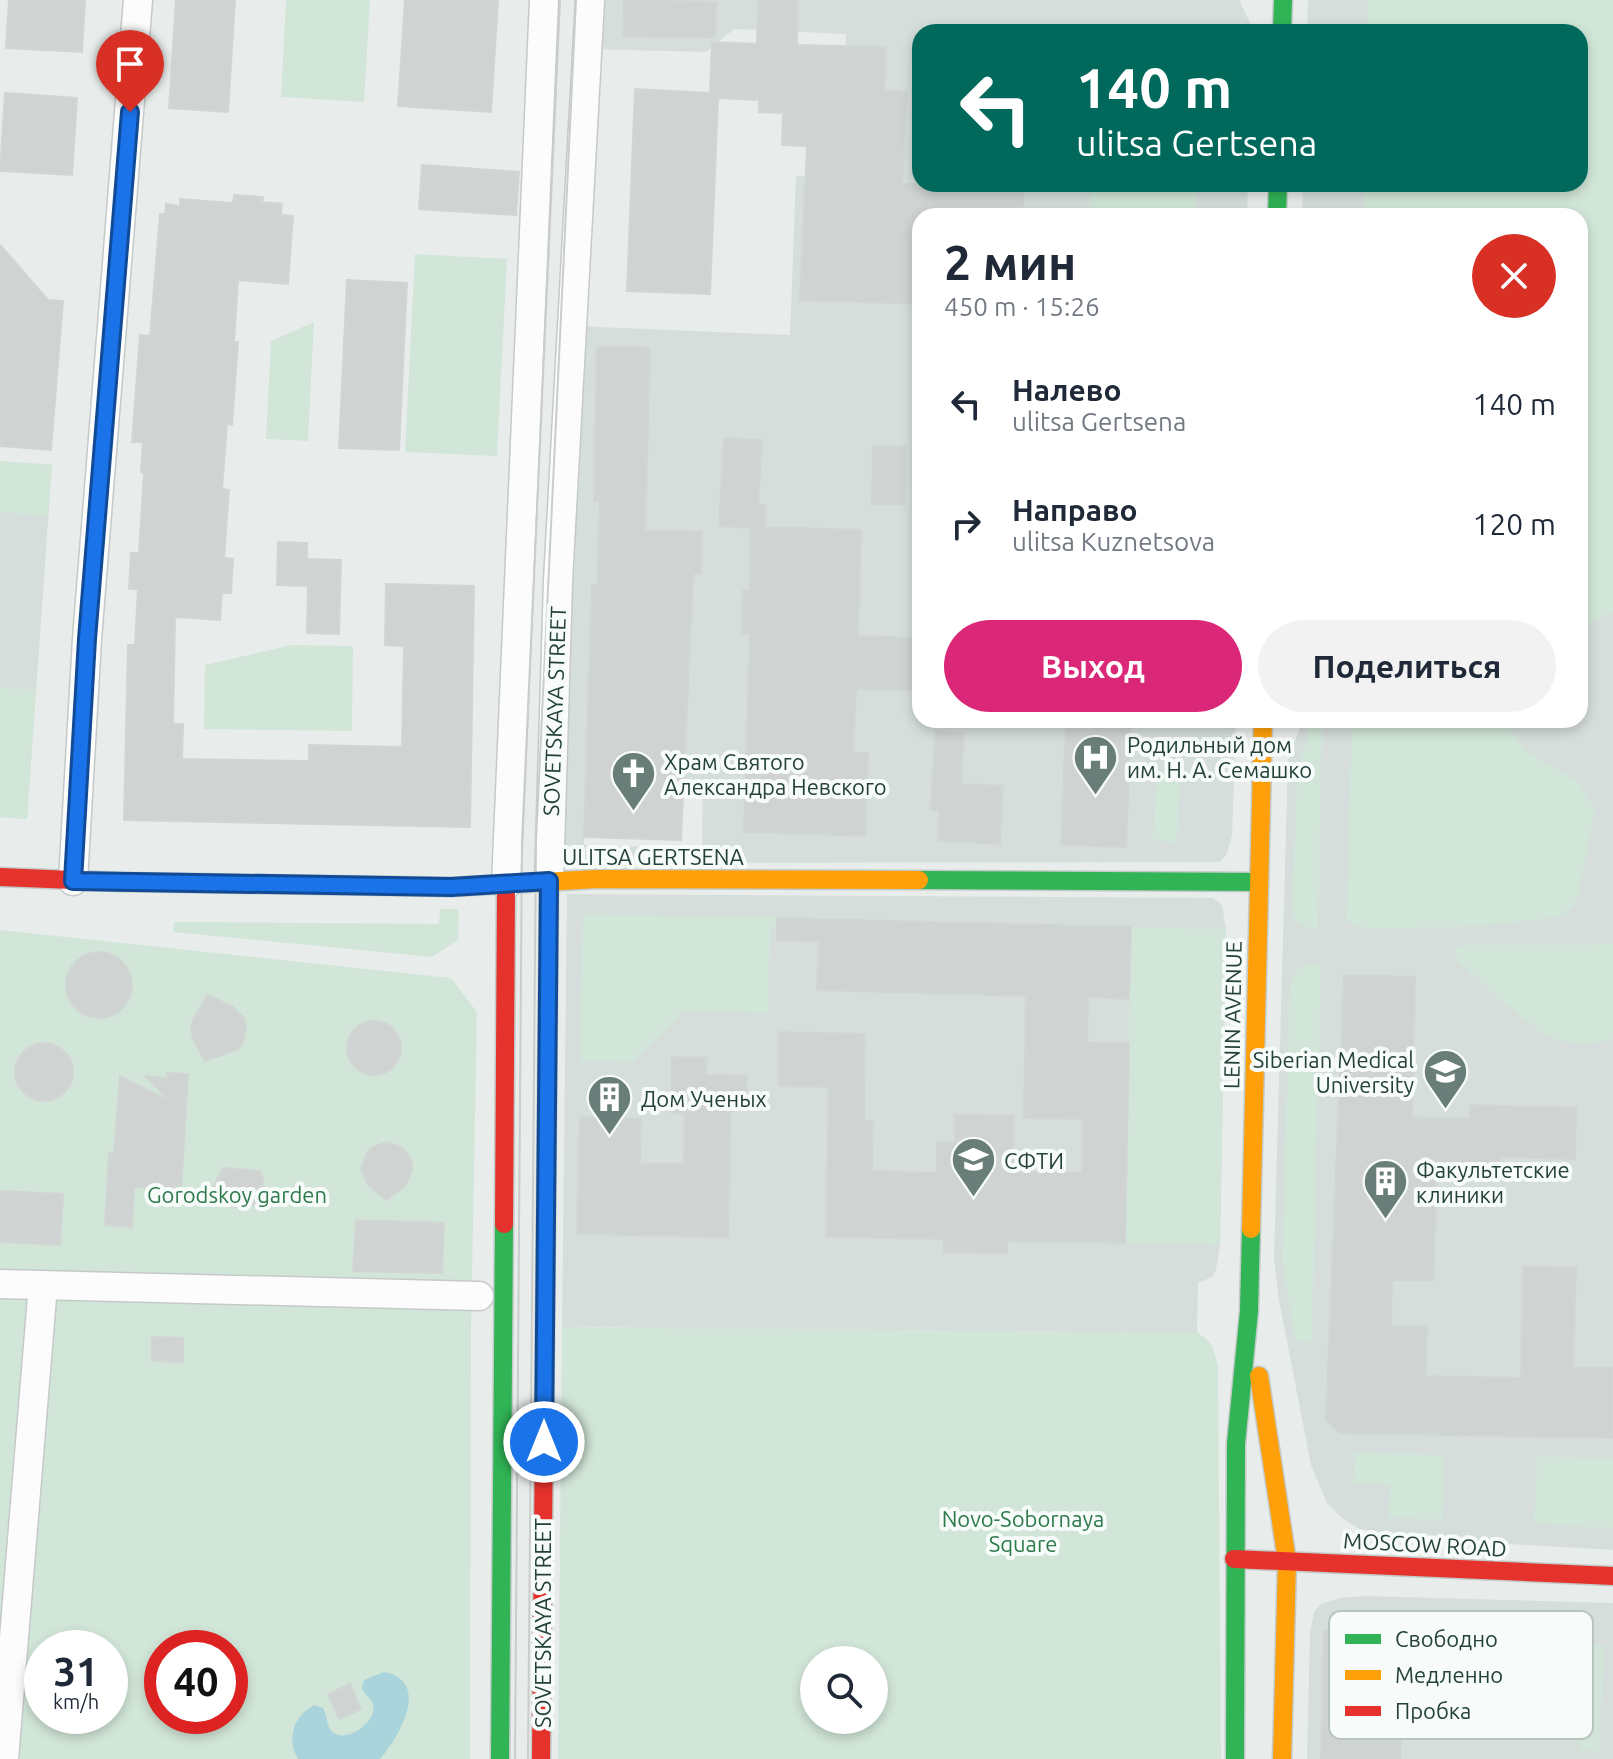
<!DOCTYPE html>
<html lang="ru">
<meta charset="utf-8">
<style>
body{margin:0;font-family:Ubuntu,sans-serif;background:#f2f2f3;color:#1f2937;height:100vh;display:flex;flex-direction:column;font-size:30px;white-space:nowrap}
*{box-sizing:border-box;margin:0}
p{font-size:26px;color:#747a83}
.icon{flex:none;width:44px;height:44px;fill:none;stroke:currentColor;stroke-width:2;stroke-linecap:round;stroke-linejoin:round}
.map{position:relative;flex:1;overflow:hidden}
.side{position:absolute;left:912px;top:208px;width:676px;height:520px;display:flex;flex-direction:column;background:#fff;border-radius:24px;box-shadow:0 4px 12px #0003}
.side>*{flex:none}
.top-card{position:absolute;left:912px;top:24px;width:676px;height:168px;border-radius:24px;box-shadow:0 4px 12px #0003;background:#00695c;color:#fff;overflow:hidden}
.buttons{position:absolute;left:800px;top:1646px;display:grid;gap:16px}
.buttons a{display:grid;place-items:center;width:88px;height:88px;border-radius:50%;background:#fff;box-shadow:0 4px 12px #0003;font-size:40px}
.speed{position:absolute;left:24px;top:1630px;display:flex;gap:16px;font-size:40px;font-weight:700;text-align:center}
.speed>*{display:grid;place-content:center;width:104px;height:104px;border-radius:50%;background:#fff;box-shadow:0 4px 12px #0003;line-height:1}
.speed small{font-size:20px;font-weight:400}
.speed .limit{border:12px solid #d22;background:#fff;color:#111}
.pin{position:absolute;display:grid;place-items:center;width:68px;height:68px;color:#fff;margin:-82px -34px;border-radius:50% 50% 50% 0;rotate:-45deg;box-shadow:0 0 8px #0007}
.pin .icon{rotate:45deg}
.me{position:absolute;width:88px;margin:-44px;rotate:0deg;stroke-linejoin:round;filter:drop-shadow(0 0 6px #0008)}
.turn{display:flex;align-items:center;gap:28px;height:168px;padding:0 32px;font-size:36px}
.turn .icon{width:104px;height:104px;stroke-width:2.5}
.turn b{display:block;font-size:56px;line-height:68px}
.round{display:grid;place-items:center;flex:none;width:84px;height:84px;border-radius:42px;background:#f2f2f3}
.headline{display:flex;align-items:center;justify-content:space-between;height:136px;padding:0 32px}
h1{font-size:48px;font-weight:700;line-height:60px}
.button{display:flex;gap:16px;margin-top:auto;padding:16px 32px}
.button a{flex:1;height:92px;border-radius:48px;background:#db2777;color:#fff;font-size:32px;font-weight:700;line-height:92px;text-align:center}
.button a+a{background:#f2f2f3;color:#1f2937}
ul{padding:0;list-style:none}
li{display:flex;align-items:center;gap:24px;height:120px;padding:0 32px}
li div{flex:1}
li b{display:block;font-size:30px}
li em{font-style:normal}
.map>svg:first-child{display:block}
.built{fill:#d6dedb;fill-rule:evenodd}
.green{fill:#d1e6d8;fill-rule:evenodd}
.water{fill:#a9d4db}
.building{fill:#cfd4d2;stroke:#d1d6d4;stroke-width:2}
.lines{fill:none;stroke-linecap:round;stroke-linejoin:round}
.street-casing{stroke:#c5cac8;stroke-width:31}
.fast-casing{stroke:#c3cbc8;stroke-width:21}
.slow-casing{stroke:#c3cbc8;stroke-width:21}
.jam-casing{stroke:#c3cbc8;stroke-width:21}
.street{stroke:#fcfcfc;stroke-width:28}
.fast{stroke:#30b455;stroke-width:18}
.slow{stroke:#ff9f0a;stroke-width:18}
.jam{stroke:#e5322d;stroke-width:18}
.tram{stroke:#c9cdcc;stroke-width:2}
.route-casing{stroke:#114b97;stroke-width:20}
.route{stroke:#1a73e8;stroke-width:14}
.labels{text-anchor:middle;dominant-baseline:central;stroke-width:8;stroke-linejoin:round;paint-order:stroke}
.street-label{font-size:22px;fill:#24423a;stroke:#f7fbf9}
.poi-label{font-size:22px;fill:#24423a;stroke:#f7fbf9;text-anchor:start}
.park-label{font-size:22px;fill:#2d7a4b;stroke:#f7fbf9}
.key{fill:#f7fbf9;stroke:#b8c4c0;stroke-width:2}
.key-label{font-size:22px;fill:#24423a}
</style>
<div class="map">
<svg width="1613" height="1759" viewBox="0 0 1613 1759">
<rect width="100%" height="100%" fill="#e8edeb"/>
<path class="built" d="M 588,0 L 1239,0 L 1251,25 L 1251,32 L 920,32 L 920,184 L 1248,184 L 1247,216 L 920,216 L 920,720 L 1236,720 L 1232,836 L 1226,856 L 1219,862 L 564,863 L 558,854 L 576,326 L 790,335 L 796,176 L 841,178 L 846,34 L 734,29 L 706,52 L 586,49 ZM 585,776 L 703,781 L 702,849 L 584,845 Z
M 1308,0 L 1613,0 L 1613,1550 L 1406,1538 L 1359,1529 L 1341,1517 L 1327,1503 L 1311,1465 L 1279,1300 L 1274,1258 L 1288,760 L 1303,720 L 1580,720 L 1580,216 L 1302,216 L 1303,184 L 1580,184 L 1580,32 L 1307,32 Z
M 0,461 L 52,465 L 27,819 L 0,817 Z
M 567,894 L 1213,898 L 1222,905 L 1226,929 L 1220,1245 L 1216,1270 L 1212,1277 L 1198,1283 L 1197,1333 L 562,1327 Z
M 1364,1596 L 1613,1603 L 1613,1759 L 1307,1759 L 1310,1633 L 1314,1612 L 1321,1604 L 1340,1598 Z"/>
<path class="green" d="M 286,0 L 370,0 L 364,102 L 281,97 Z
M 1368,0 L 1613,0 L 1613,613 L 1580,628 L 1580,216 L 1363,216 L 1364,184 L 1580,184 L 1580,32 L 1368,32 Z
M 1090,184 L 1197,184 L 1195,216 L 1089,216 Z
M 415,254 L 507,259 L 497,456 L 405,452 Z
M 314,322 L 308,441 L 266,439 L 271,341 Z
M 0,461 L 52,465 L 48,516 L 0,512 Z
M 292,645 L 353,646 L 352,731 L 204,729 L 205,665 Z
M 0,687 L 36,690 L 27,819 L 0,817 Z
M 1312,720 L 1322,720 L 1318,929 C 1303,929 1297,925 1292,912 L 1297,776 Z
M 1352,720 L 1505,720 L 1525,750 L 1578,782 L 1595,811 L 1577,902 L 1560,917 L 1482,926 L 1380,929 L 1357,927 L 1346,920 Z
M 1167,764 L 1180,765 L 1177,842 L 1153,841 L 1156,775 L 1165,771 Z
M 440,909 L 459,909 L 458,940 L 432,957 L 173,932 L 174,922 L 439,924 Z
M 583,914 L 777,917 L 777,922 L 770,930 L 768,1013 L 683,1012 L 632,1062 L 580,1061 Z
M 1131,927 L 1226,929 L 1220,1245 L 1125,1243 Z
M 0,930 L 451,978 L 477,1012 L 471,1330 L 470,1759 L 0,1759 ZM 42,1648 L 110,1648 L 110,1716 L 42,1716 ZM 162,1648 L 230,1648 L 230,1716 L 162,1716 Z
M 1613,944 L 1613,1039 C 1599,1044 1572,1044 1558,1040 C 1533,1033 1478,978 1456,959 L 1454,948 L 1468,945 Z
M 1321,963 L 1312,1342 L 1295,1341 L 1282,1258 L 1290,983 C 1298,968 1304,964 1321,963 Z
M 562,1327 L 1197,1333 C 1212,1340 1214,1350 1218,1365 L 1221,1759 L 558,1759 ZM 814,1660 L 874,1660 L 874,1720 L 814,1720 Z
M 1355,1453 L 1444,1455 L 1442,1520 L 1389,1517 L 1390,1485 L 1353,1483 Z
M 1537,1457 L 1613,1458 L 1613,1528 L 1534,1524 Z
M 1456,1638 L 1604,1645 L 1599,1751 L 1578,1750 L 1582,1677 L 1565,1677 L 1564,1702 L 1454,1697 Z"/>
<path class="water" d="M 384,1672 C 432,1681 399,1738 380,1759 L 298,1759 C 286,1738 294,1716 314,1705 L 323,1708 C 327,1715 327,1727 332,1732 C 346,1744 378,1722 373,1704 C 371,1699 364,1694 362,1688 L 364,1680 Z"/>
<path class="building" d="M 9,0 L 85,0 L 82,52 L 6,48 Z
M 176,0 L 235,0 L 228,112 L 169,108 Z
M 405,0 L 498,0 L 491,112 L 398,106 Z
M 624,0 L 716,2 L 715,38 L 623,36 Z
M 758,0 L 798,0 L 797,45 L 886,47 L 884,90 L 907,92 L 902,184 L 1023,184 L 1023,206 L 1017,206 L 1016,216 L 920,216 L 920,304 L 800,300 L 807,146 L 782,145 L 783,113 L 759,112 L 759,100 L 718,98 L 710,294 L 627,291 L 635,89 L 710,93 L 712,42 L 757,44 Z
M 5,93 L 77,98 L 72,175 L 0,171 Z
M 422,165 L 519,172 L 516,215 L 419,209 Z
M 234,195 L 263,197 L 262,202 L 282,204 L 281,215 L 293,216 L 288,284 L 238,280 L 234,342 L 238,342 L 232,425 L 227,424 L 222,489 L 229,490 L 224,558 L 233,559 L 231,593 L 222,593 L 220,620 L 175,617 L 173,724 L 183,724 L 182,759 L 309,761 L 309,745 L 402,747 L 404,646 L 385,645 L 386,584 L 474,586 L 470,827 L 124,820 L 128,645 L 135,645 L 138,589 L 129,589 L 131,553 L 139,553 L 144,473 L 141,472 L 143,442 L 132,442 L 140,335 L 150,336 L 160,214 L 165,214 L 166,204 L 180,206 L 180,199 L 233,203 Z
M 0,245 L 48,300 L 63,301 L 51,450 L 0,446 Z
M 347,280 L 407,283 L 399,450 L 339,448 Z
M 597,346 L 650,348 L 645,530 L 702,532 L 701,574 L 693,574 L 681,840 L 584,837 L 592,585 L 597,585 L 600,501 L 594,501 Z
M 724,438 L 762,440 L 758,505 L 765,505 L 765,527 L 861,530 L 858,636 L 920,638 L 920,691 L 856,689 L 853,753 L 868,753 L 865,836 L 744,832 L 750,633 L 742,633 L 743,590 L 750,590 L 751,528 L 719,526 Z
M 873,446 L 906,447 L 905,505 L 872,504 Z
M 278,542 L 307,543 L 307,559 L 341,560 L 339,634 L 307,633 L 308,586 L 277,585 Z
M 1066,720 L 1131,720 L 1126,847 L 1061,845 Z
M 935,731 L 964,733 L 961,784 L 1003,786 L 1000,844 L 938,841 L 939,810 L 931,810 Z
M 777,918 L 1131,927 L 1129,999 L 1088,997 L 1087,1042 L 1129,1043 L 1125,1243 L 1007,1241 L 1007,1253 L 944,1252 L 944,1239 L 826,1237 L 829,1087 L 779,1086 L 779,1032 L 865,1034 L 864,1121 L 873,1121 L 872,1171 L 937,1173 L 937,1142 L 955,1143 L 955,1115 L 1014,1116 L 1013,1172 L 1082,1173 L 1083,1119 L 1024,1118 L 1026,996 L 817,990 L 819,941 L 777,940 Z
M66 985a33 33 0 1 1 66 0a33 33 0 1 1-66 0Z
M 1344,975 L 1415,977 L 1412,1117 L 1470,1119 L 1470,1105 L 1576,1108 L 1575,1159 L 1500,1157 L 1499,1175 L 1436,1174 L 1434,1280 L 1392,1280 L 1391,1326 L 1427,1327 L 1426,1376 L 1521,1378 L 1523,1267 L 1576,1268 L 1573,1367 L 1613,1368 L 1613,1438 L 1340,1433 L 1326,1420 Z
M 207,995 L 232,1006 L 244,1018 L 246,1026 L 243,1043 L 237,1050 L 205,1061 L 193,1039 L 191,1029 L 193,1020 Z
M347 1048a27 27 0 1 1 54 0a27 27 0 1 1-54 0Z
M15 1072a29 29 0 1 1 58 0a29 29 0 1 1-58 0Z
M 672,1057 L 707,1058 L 706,1075 L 747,1076 L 746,1107 L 731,1107 L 728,1237 L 577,1234 L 580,1117 L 641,1119 L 640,1164 L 684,1164 L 685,1113 L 671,1113 Z
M 167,1073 L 188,1074 L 181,1191 L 134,1187 L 132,1227 L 105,1225 L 109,1153 L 114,1154 L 120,1076 L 170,1101 L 145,1076 L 167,1078 Z
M 388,1142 L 403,1148 L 412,1162 L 412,1171 L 405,1186 L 386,1200 L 368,1185 L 361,1170 L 366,1154 L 372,1147 Z
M 223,1168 L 261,1171 L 264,1189 L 257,1203 L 242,1209 L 228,1205 L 222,1200 L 214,1186 Z
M 0,1191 L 63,1194 L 60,1245 L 0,1242 Z
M 356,1220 L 444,1223 L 442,1273 L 353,1271 Z
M 152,1337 L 183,1338 L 183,1362 L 152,1361 Z
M 1324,1631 L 1417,1634 L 1418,1692 L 1402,1692 L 1400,1759 L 1321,1759 Z
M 350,1684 L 361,1709 L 339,1719 L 328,1694 Z"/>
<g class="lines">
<defs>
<path id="street" d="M 73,881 L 87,639 L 138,0
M 549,881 L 558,581 L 590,0
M 506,885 L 544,0
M 0,1284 L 479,1296
M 4,1759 L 43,1285"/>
<path id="fast" d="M 1282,32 L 1283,0
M 1277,216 L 1278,184
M 919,880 L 1259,882
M 544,1430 L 549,881
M 500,1759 L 504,1224
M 1235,1759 L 1236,1444 L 1249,1311 L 1251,1229"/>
<path id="slow" d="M 396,886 L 451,887 L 597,879 L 919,880
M 1251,1229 L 1263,720
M 1259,1376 L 1287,1561 L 1282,1759"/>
<path id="jam" d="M 0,877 L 120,882 L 396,886
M 504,1224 L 506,885
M 1234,1559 L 1613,1576
M 541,1759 L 544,1430"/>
</defs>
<use href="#street" class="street-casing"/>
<use href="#fast" class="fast-casing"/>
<use href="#slow" class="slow-casing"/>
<use href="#jam" class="jam-casing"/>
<use href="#street" class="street"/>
<use href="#fast" class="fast"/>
<use href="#slow" class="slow"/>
<use href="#jam" class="jam"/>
<path class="tram" d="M 515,1759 L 522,841 L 560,0
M 528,1759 L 536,842 L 576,0"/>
</g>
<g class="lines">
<defs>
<path id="route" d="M 130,112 L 87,639 L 73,881 L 451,887 L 549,881 L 544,1442"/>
</defs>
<use href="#route" class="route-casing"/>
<use href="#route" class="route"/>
</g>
<defs>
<symbol id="hospital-pin" viewBox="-11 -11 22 30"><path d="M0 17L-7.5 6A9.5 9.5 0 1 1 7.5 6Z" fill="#697e78" stroke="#f7fbf9"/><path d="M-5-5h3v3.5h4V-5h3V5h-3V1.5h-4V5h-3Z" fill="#fff"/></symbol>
<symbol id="church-pin" viewBox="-11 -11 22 30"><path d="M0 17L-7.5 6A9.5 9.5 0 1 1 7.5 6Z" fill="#697e78" stroke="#f7fbf9"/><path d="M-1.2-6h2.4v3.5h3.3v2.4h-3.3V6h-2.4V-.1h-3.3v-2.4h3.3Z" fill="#fff"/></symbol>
<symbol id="university-pin" viewBox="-11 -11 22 30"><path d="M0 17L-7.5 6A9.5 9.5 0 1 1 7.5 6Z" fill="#697e78" stroke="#f7fbf9"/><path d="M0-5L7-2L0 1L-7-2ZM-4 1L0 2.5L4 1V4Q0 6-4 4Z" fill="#fff"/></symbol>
<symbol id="building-pin" viewBox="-11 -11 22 30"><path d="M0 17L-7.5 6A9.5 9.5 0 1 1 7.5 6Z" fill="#697e78" stroke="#f7fbf9"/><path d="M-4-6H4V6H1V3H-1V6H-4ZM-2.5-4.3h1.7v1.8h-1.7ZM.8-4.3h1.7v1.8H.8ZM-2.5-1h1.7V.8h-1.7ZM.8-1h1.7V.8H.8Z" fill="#fff"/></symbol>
</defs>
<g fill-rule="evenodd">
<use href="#hospital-pin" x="1070" y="732" width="51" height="69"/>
<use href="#church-pin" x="608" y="748" width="51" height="69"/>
<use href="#university-pin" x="1420" y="1046" width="51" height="69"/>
<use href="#building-pin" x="584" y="1072" width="51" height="69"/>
<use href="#university-pin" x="948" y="1134" width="51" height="69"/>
<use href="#building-pin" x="1360" y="1156" width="51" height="69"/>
</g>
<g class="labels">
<g class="street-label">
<text transform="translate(554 711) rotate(-88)">SOVETSKAYA STREET</text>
<text x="653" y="856">ULITSA GERTSENA</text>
<text transform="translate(1232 1015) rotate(-89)">LENIN AVENUE</text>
<text transform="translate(1425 1544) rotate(3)">MOSCOW ROAD</text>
<text transform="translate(542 1623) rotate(-90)">SOVETSKAYA STREET</text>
</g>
<g class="poi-label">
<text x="1127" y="744">Родильный дом<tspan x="1127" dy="25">им. Н. А. Семашко</tspan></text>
<text x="664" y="761">Храм Святого<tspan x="664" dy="25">Александра Невского</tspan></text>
<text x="1414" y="1059" text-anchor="end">Siberian Medical<tspan x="1414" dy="25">University</tspan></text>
<text x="641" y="1098">Дом Ученых</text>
<text x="1004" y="1160">СФТИ</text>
<text x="1416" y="1169">Факультетские<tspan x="1416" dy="25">клиники</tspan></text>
</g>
<g class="park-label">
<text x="237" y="1194">Gorodskoy garden</text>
<text x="1023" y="1518">Novo-Sobornaya<tspan x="1023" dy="25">Square</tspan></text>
</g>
</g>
<rect x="1329" y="1611" width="264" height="128" rx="12" class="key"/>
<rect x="1345" y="1634" width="36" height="10" fill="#30b455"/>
<rect x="1345" y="1670" width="36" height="10" fill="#ff9f0a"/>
<rect x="1345" y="1706" width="36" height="10" fill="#e5322d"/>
<g class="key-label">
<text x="1395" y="1647">Свободно</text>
<text x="1395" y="1683">Медленно</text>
<text x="1395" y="1719">Пробка</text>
</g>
</svg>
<div class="buttons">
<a><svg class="icon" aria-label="search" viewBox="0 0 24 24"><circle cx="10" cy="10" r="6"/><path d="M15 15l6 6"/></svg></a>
</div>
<div class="speed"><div>31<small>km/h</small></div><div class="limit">40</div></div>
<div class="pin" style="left:130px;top:112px;background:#d93025"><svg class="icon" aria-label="arrive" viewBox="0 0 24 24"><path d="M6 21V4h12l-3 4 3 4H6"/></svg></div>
<svg class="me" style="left:544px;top:1442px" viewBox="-20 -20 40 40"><circle r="17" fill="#1a73e8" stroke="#fff" stroke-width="3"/><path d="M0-11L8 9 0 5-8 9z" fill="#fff"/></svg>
<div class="top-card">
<div class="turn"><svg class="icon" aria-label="left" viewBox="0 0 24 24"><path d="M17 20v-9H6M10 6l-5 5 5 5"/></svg><div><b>140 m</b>ulitsa Gertsena</div></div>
</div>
<section class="side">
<div class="headline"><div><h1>2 мин</h1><p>450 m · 15:26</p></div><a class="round" style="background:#d93025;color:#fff"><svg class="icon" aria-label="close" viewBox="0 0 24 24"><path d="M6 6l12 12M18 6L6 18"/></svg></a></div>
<ul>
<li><svg class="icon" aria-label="left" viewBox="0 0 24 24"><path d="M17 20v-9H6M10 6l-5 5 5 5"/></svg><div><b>Налево</b><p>ulitsa Gertsena</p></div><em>140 m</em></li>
<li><svg class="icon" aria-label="right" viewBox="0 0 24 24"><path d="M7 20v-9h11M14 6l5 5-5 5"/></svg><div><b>Направо</b><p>ulitsa Kuznetsova</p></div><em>120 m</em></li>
</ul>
<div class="button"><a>Выход</a><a>Поделиться</a></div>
</section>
</div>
